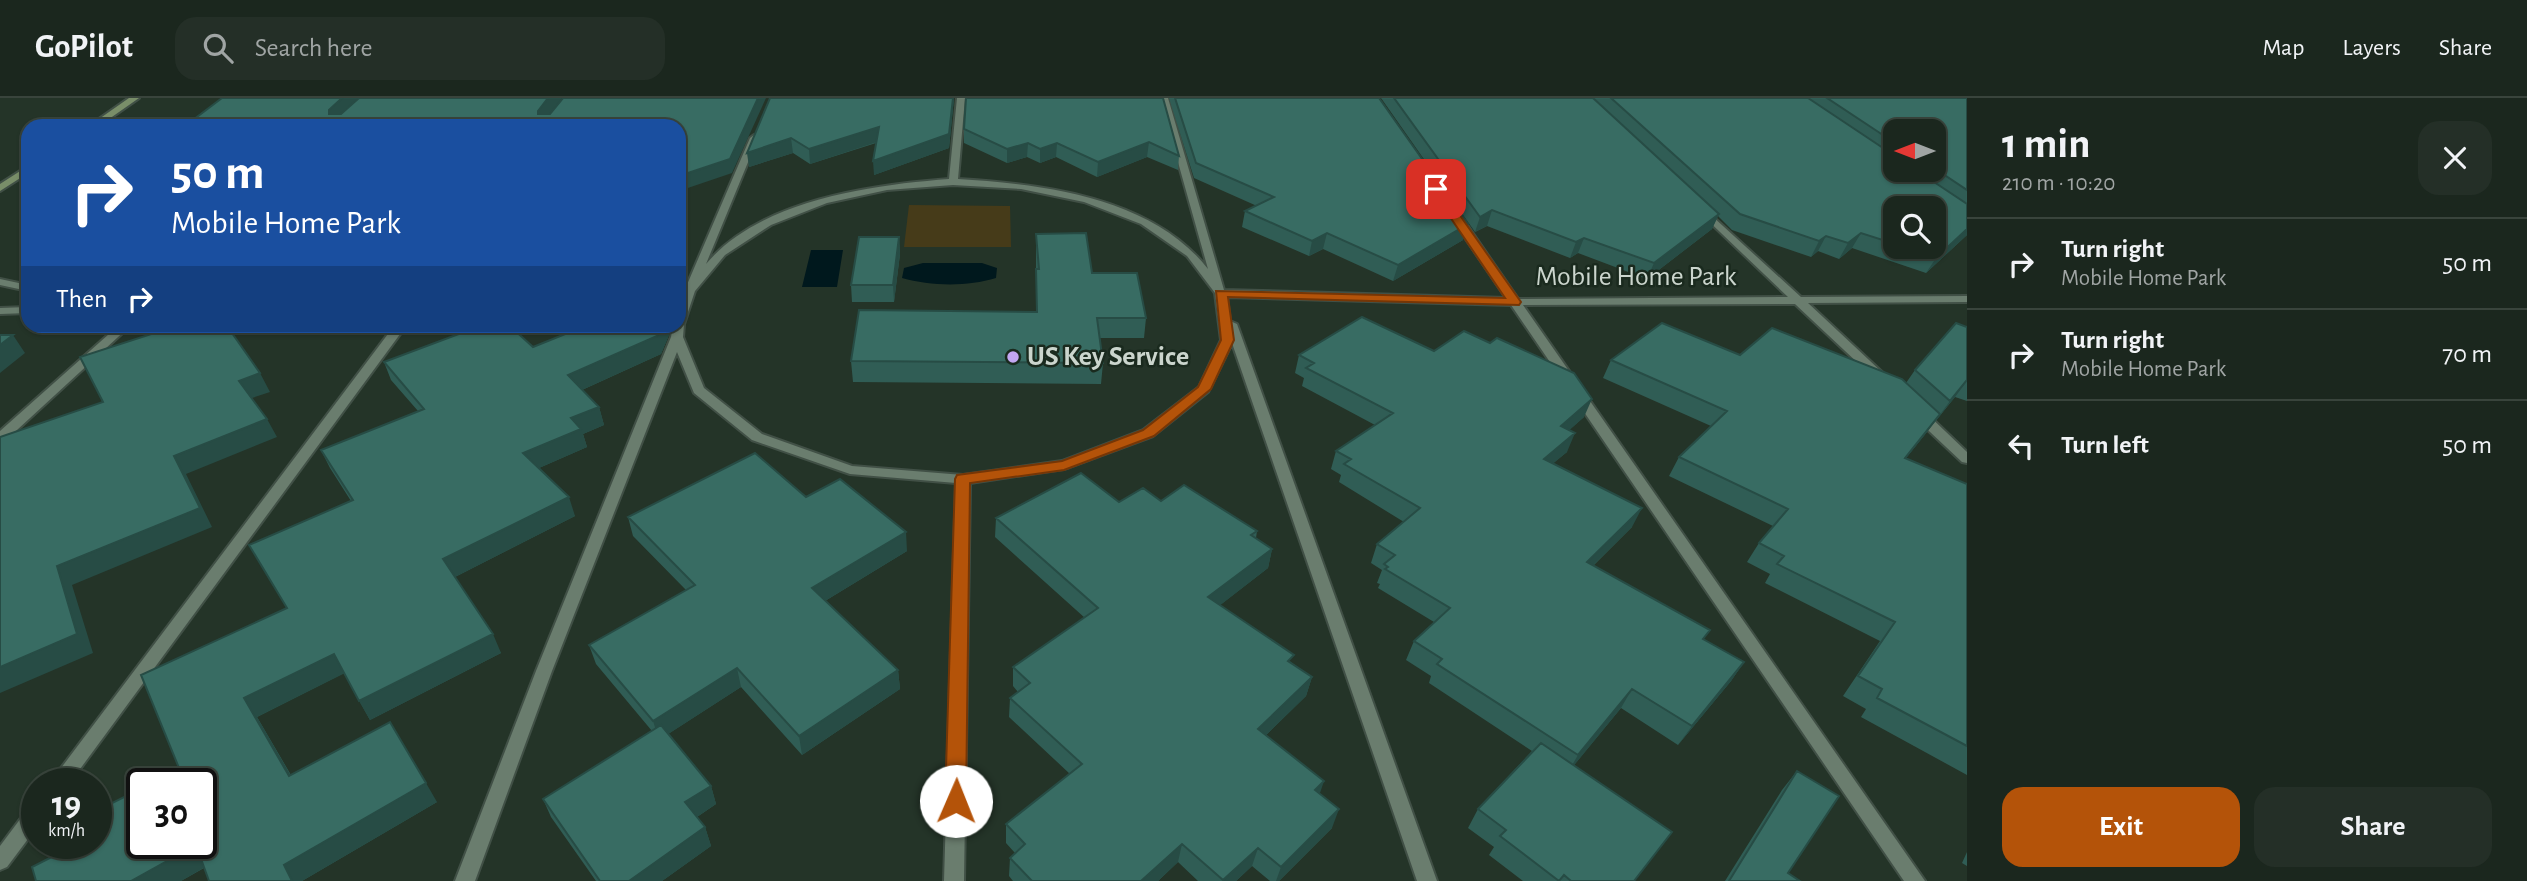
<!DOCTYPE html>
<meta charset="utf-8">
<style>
body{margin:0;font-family:"Alegreya Sans",sans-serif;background:#242f27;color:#f1f3f6;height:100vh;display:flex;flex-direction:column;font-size:26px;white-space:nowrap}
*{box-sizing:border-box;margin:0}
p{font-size:23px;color:#a0a5a4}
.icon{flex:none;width:38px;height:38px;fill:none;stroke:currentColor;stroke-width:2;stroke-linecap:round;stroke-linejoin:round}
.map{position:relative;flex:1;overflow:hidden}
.details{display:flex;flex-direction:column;background:#1b271e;width:560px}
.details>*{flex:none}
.guide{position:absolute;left:21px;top:21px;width:665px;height:214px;border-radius:21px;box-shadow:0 2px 5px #0004,0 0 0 2px #39443c;background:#1a4fa0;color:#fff;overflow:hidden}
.needle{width:46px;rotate:270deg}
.fabs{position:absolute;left:1883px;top:21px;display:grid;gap:14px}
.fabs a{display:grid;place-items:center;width:63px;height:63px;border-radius:14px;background:#1b271e;box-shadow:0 2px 5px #0004,0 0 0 2px #39443c;font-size:35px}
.speed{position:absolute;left:21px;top:670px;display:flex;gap:14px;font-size:35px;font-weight:700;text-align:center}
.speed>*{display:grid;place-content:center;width:91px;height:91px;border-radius:50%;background:#1b271e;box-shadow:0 2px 5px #0004,0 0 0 2px #39443c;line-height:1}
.speed small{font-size:18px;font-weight:400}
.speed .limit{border:4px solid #111;border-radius:10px;background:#fff;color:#111}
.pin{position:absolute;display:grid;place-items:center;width:60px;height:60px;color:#fff;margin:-30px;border-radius:14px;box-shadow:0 4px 10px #0006}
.me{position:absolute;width:77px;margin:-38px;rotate:1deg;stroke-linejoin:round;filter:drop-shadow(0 0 5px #0008)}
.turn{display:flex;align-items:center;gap:24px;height:147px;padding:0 35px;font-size:32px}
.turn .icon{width:91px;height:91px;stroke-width:2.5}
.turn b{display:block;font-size:49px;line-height:60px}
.then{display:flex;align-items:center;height:66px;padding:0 35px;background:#0003;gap:14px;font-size:26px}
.round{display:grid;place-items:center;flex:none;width:74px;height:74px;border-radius:21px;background:#242f27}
.overview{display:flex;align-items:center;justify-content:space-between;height:119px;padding:0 35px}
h1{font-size:42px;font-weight:600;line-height:52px}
.primary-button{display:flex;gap:14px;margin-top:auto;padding:14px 35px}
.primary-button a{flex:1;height:80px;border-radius:21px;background:#b45309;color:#fff;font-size:28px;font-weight:600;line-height:80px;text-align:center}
.primary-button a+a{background:#242f27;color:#f1f3f6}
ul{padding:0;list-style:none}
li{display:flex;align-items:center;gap:21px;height:91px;padding:0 35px;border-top:2px solid #39443c}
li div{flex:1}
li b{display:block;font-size:26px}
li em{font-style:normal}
header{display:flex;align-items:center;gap:42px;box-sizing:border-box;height:98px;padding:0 35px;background:#1b271e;border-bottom:2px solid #39443c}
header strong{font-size:33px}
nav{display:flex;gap:38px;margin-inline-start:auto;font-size:24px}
.search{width:490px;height:63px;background:#242f27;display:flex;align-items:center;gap:18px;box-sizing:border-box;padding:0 24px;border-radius:21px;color:#a0a5a4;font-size:26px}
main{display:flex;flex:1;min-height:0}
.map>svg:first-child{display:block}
.green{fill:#463b19}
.water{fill:#00181d}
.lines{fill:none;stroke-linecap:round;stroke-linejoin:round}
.minor-casing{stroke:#415046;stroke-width:4}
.secondary-casing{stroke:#415046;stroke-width:4}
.minor{fill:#6a7d6e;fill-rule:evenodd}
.secondary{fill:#798e69;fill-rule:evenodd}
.wall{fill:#305d55;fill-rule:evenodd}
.shaded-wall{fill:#274c45}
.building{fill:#386c63;stroke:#274c45;stroke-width:2}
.route{fill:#b45309;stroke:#753606;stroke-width:2}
.poi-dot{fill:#c3a7f2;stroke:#1a2a1e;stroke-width:2.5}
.labels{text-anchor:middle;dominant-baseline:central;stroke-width:5;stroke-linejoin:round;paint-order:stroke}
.street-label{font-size:28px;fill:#cbd5cd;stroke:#1a2a1e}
.poi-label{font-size:28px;font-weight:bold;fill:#cbd5cd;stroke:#1a2a1e;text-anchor:start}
</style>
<header>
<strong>GoPilot</strong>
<div class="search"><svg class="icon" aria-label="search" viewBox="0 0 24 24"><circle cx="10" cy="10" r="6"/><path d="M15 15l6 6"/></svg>Search here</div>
<nav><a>Map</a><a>Layers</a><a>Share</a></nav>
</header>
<main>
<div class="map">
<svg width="1967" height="783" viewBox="0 0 1967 783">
<rect width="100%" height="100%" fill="#243428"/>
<path class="green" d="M 909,107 L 1010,108 L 1011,149 L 904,149 Z"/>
<path class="water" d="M 811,152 L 843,152 L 837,189 L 802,189 Z
M 923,165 L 982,165 L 997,170 L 996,180 C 967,189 930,188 902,180 L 904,170 Z"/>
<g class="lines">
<defs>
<path id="minor" d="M 957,0 L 965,0 L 958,81 C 1042,86 1152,99 1208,171 L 1160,0 L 1168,0 L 1224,192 L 1506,200 L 1451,119 L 1456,116 L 1460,117 L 1518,201 L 1788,199 L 1698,113 L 1696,111 L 1701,108 L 1801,199 L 1967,198 L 1967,204 L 1808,205 L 1884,276 L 1886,279 L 1880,283 L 1876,282 L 1795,206 L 1523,207 L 1925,783 L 1904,783 L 1511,207 L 1227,199 L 1230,223 L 1237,226 L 1437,783 L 1417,783 L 1232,245 L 1208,294 L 1153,338 L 1064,371 L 970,385 L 964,783 L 944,783 L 956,385 L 850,376 L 752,342 L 694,295 L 677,254 L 552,573 L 475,783 L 455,783 L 536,573 L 671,239 L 673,228 L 679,228 L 679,208 L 683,195 L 679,195 L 679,189 L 686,189 L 750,40 L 754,37 L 758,40 L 706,166 C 760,102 871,87 949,81 ZM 953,87 L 1021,91 L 1084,104 L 1141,126 L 1187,158 L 1215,195 L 1221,242 L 1199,289 L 1143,332 L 1062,363 L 963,377 L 852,368 L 762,336 L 704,290 L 683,239 L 684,226 L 695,193 L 725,157 L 771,127 L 827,105 L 887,92 Z
M 0,181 L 28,187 L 28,193 L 0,187 Z
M 28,209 L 28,215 L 0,216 L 0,210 Z
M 118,228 L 130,228 L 5,343 L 0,344 L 0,333 Z
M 394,228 L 406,228 L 69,686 L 49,686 Z
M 1918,311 L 1923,312 L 1967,354 L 1967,365 L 1962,364 L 1913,318 L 1912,315 Z
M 37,706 L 37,729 L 7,769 L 0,772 L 0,748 L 30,708 Z"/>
<path id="secondary" d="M 129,0 L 139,0 L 99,28 L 89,28 Z
M 28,68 L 28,75 L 0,93 L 0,86 Z"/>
</defs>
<use href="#minor" class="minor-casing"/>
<use href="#secondary" class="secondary-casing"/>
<use href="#minor" class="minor"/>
<use href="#secondary" class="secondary"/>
</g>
<path class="wall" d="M 770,0 L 954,0 L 949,50 L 874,77 L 876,45 L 810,66 L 793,55 L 749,69 Z
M 1163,0 L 1179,58 L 1178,72 L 1147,59 L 1097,79 L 1056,59 L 1040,65 L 1027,59 L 1007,65 L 964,45 L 964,31 Z
M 1169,0 L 1379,0 L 1463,142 L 1393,183 L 1323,151 L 1309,158 L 1242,129 L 1245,113 L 1257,108 L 1194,80 Z
M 1381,0 L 1967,0 L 1967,137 L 1926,175 L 1852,150 L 1839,161 L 1818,153 L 1811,159 L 1732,132 L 1718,118 L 1712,131 L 1647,181 L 1578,155 L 1570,160 L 1487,128 L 1475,134 ZM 1895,33 L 1934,33 L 1934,72 L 1895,72 ZM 1895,110 L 1934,149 L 1895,149 Z
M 1036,136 L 1092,175 L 1146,220 L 1144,240 L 1100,240 L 1103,265 L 1101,286 L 853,284 L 851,263 L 1036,214 Z
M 899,139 L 900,156 L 894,204 L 852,204 L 851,187 Z
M 585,228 L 667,228 L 669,237 L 661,256 L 582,292 L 599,309 L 604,327 L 583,336 L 587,349 L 539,370 L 575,418 L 455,479 L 501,555 L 370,622 L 344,575 L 257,619 L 291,677 L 437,704 L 302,783 L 209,783 L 204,770 L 181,783 L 36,783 L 77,746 L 179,670 L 287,510 L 351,403 L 330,370 L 321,352 L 418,313 L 391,282 L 384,264 L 533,249 Z
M 1967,229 L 1967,303 L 1955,299 L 1906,360 L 1967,386 L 1967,677 L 1861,619 L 1866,611 L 1843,598 L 1880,543 L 1765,485 L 1770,476 L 1747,464 L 1759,445 L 1773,428 L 1669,378 L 1679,359 L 1711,328 L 1603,280 L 1611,262 L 1740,257 L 1906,285 L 1915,272 Z
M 1434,253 L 1584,319 L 1569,332 L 1567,354 L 1553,365 L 1632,429 L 1593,468 L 1704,542 L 1744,564 L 1731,583 L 1678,647 L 1621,610 L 1574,667 L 1635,783 L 1523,783 L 1489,757 L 1494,749 L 1468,730 L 1478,711 L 1532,653 L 1429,585 L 1431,578 L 1406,562 L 1414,543 L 1434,524 L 1378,490 L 1380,486 L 1377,485 L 1382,472 L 1371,465 L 1377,446 L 1404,424 L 1339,384 L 1341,377 L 1331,371 L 1336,353 L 1375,327 L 1302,288 L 1304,280 L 1295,275 L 1299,257 Z
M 806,399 L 907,453 L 825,503 L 898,572 L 900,591 L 802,657 L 741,589 L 668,636 L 711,688 L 716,706 L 697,719 L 705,729 L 711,748 L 662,783 L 596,783 L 551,719 L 543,701 L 652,633 L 596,566 L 589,547 L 686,492 L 633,438 L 628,419 Z
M 1161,403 L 1257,433 L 1256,440 L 1272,451 L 1268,470 L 1220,507 L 1292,565 L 1312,579 L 1306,598 L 1266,637 L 1320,696 L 1332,730 L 1279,783 L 1270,783 L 1252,768 L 1236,783 L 1198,783 L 1178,764 L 1158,783 L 1013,783 L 1009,778 L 1010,760 L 1015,755 L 1006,745 L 1006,726 L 1070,676 L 1009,619 L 1010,600 L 1018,594 L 1013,588 L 1013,569 L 1085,520 L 995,439 L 996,420 Z
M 1797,673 L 1788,775 L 1800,783 L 1725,783 L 1782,692 Z
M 1967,754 L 1967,768 L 1962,765 Z"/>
<path class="shaded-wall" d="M 342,0 L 362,0 L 334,26 L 329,16 L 329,12 Z
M 548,0 L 562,0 L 542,28 L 538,13 Z
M 758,0 L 766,0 L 732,75 L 679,93 L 679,78 Z
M 953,0 L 954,0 L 949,50 L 874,77 L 873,63 Z
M 879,29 L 880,43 L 810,66 L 809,51 Z
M 791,40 L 793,55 L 749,69 L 747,55 Z
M 1149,44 L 1147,59 L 1097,79 L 1098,64 Z
M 1028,45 L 1027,59 L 1007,65 L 1007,51 Z
M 1057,45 L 1056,59 L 1040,65 L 1040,51 Z
M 1492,112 L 1487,128 L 1475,134 L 1480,119 Z
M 1719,116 L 1712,131 L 1647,181 L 1654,165 Z
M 1468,126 L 1463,142 L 1393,183 L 1398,167 Z
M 1967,131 L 1967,137 L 1926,175 L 1936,160 Z
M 1327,135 L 1323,151 L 1309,158 L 1312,143 Z
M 1861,135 L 1852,150 L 1839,161 L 1848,145 Z
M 1826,138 L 1818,153 L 1811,159 L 1819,143 Z
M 899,139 L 900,156 L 894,204 L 893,187 Z
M 1584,140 L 1578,155 L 1570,160 L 1576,144 Z
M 661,228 L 667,228 L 669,237 L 661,256 L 573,296 L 568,277 Z
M 13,237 L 25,255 L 0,275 L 0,247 Z
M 260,275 L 270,294 L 249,301 L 239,283 Z
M 1967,282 L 1955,299 L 1936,322 L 1950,303 Z
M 1592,301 L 1584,319 L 1553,347 L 1561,328 Z
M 599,309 L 604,327 L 583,336 L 587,349 L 530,374 L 523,355 L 571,320 Z
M 1940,316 L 1927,334 L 1892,378 L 1905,360 Z
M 267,321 L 277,339 L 186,376 L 212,429 L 72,487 L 93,555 L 0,595 L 0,569 L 57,468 L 174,358 Z
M 1575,335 L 1567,354 L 1536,380 L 1544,361 Z
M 569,399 L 575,418 L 451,481 L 443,461 Z
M 1642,410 L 1632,429 L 1577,483 L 1587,464 Z
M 906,434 L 907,453 L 815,509 L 812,490 Z
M 1272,451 L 1268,470 L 1205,519 L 1208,499 Z
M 493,536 L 501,555 L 370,622 L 359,603 Z
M 334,556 L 345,575 L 257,619 L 302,697 L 289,678 L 244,600 Z
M 1744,564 L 1731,583 L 1678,647 L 1692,628 Z
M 737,570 L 741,589 L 659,642 L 653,623 Z
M 898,572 L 900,591 L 802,657 L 799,638 Z
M 1312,579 L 1306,598 L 1253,650 L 1258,631 Z
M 1632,591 L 1621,610 L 1567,676 L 1578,657 Z
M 1324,683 L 1318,701 L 1315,692 Z
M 426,685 L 437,704 L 302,783 L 292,783 L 284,767 Z
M 711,688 L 716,706 L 691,723 L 685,704 Z
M 1339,711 L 1332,730 L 1279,783 L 1276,783 L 1281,769 Z
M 705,729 L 711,748 L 662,783 L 629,783 Z
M 1182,746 L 1178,764 L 1158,783 L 1141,783 Z
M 196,747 L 212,765 L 181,783 L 131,783 Z
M 1258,750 L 1252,768 L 1236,783 L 1223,783 Z"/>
<path class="building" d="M 222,0 L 342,0 L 329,12 L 329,16 L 341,16 L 359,0 L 548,0 L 538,13 L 538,16 L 550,16 L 563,0 L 758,0 L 730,61 L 679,78 L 679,28 L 185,28 Z
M 770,0 L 953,0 L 949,36 L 873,63 L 879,29 L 809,51 L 791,40 L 747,55 Z
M 966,0 L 1163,0 L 1179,58 L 1149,44 L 1098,64 L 1057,45 L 1040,51 L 1028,45 L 1007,51 L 964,31 Z
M 1175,0 L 1379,0 L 1468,126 L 1398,167 L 1327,135 L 1312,143 L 1245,113 L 1274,99 L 1196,65 Z
M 1394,0 L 1593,0 L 1719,116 L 1654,165 L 1584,140 L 1576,144 L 1492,112 L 1480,119 Z
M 1611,0 L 1808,0 L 1895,58 L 1895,72 L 1916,72 L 1967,106 L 1967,131 L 1936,160 L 1903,149 L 1934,149 L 1934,110 L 1895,110 L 1895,146 L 1861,135 L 1848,145 L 1826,138 L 1819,143 L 1740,116 Z
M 1827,0 L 1967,0 L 1967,92 L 1934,70 L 1934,33 L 1895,33 L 1895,45 Z
M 1086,135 L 1092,175 L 1137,175 L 1146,220 L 1097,220 L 1103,265 L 851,263 L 859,212 L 1037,214 L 1036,171 L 1039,171 L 1036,136 Z
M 859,139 L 899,139 L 893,187 L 851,187 Z
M 1362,219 L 1434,253 L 1464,233 L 1490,245 L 1497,240 L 1574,275 L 1592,301 L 1561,328 L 1575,335 L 1544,361 L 1642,410 L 1587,464 L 1710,532 L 1703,541 L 1744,564 L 1692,628 L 1632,591 L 1578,657 L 1437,566 L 1442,561 L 1414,543 L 1450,510 L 1385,471 L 1388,469 L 1384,466 L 1395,457 L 1377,446 L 1420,410 L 1344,366 L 1351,361 L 1336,353 L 1393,315 L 1306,270 L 1314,265 L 1299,257 Z
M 1662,225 L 1740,257 L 1772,230 L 1902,281 L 1940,316 L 1905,360 L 1967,386 L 1967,648 L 1877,600 L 1882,591 L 1858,578 L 1895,524 L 1777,466 L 1784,458 L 1759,445 L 1788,411 L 1679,359 L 1727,313 L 1611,262 Z
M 1956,225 L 1967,229 L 1967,282 L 1950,303 L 1915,272 Z
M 176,228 L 227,228 L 260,275 L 239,283 L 267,321 L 174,358 L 200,410 L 57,468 L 77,536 L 0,569 L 0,339 L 103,304 L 80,259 Z
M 480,228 L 510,228 L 533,249 L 585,228 L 661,228 L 657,238 L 568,277 L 599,309 L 571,320 L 581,331 L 523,355 L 569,399 L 443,461 L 493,536 L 359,603 L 334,556 L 244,600 L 289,678 L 390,624 L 426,685 L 284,767 L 292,783 L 209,783 L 196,747 L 131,783 L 36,783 L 32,769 L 77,746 L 96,746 L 96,713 L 142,690 L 142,746 L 201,746 L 201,686 L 149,686 L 179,670 L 141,577 L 287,510 L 249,447 L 353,402 L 321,352 L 424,311 L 384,264 Z
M 0,237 L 13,237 L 0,247 Z
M 755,355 L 806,399 L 840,381 L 906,434 L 812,490 L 898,572 L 799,638 L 737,570 L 653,623 L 589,547 L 695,487 L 628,419 Z
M 1081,375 L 1119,404 L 1143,390 L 1161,403 L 1184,387 L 1257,433 L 1251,437 L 1272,451 L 1208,499 L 1294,557 L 1288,563 L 1312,579 L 1258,631 L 1324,683 L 1315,692 L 1339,711 L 1281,769 L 1258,750 L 1223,782 L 1182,746 L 1141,783 L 1032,783 L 1010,760 L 1025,746 L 1006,726 L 1082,666 L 1010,600 L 1030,585 L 1013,569 L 1098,510 L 996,420 Z
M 661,627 L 711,688 L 685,704 L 705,729 L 629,783 L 600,783 L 543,701 Z
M 1541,645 L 1672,734 L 1634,783 L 1571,783 L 1564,777 L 1559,783 L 1500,738 L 1506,732 L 1478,711 Z
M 1797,673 L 1839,698 L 1788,775 L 1800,783 L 1729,783 Z"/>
<path class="route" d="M 1432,89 L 1440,89 L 1521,204 L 1519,207 L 1228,199 L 1234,242 L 1211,291 L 1154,338 L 1064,372 L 970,385 L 966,703 L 963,709 L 956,712 L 948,709 L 945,703 L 955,381 L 957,377 L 1062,363 L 1143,332 L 1198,289 L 1221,242 L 1216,193 L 1505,200 L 1431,91 Z"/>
<circle class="poi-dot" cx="1013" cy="259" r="7"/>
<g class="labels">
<g class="street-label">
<text x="1636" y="179">Mobile Home Park</text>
</g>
<g class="poi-label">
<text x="1027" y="259">US Key Service</text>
</g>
</g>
</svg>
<div class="fabs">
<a><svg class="needle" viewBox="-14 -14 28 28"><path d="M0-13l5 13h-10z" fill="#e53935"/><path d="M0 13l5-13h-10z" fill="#a0a5a4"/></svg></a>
<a><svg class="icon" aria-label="search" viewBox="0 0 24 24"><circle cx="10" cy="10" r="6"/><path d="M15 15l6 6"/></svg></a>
</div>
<div class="speed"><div>19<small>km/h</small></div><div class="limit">30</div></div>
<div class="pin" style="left:1436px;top:91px;background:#d93025"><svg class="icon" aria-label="arrive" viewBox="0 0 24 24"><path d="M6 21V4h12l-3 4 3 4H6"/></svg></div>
<svg class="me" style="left:956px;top:703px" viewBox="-20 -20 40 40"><circle r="19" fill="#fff"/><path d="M0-13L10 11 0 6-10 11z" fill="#b45309"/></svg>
<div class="guide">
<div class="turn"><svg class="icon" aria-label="right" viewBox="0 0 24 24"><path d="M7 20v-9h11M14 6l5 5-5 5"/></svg><div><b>50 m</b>Mobile Home Park</div></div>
<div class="then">Then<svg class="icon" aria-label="right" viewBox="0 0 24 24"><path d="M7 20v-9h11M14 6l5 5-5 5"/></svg></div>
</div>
</div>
<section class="details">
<div class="overview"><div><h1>1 min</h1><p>210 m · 10:20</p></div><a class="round"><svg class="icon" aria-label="close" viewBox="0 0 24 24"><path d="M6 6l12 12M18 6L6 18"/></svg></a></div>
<ul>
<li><svg class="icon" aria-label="right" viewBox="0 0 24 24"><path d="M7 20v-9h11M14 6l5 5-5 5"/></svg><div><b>Turn right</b><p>Mobile Home Park</p></div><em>50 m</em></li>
<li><svg class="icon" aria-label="right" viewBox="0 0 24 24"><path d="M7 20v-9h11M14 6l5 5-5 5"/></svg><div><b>Turn right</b><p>Mobile Home Park</p></div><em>70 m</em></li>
<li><svg class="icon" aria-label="left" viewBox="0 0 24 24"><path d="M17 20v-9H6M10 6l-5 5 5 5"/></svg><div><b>Turn left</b></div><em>50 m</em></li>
</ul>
<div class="primary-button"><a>Exit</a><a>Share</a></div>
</section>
</main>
